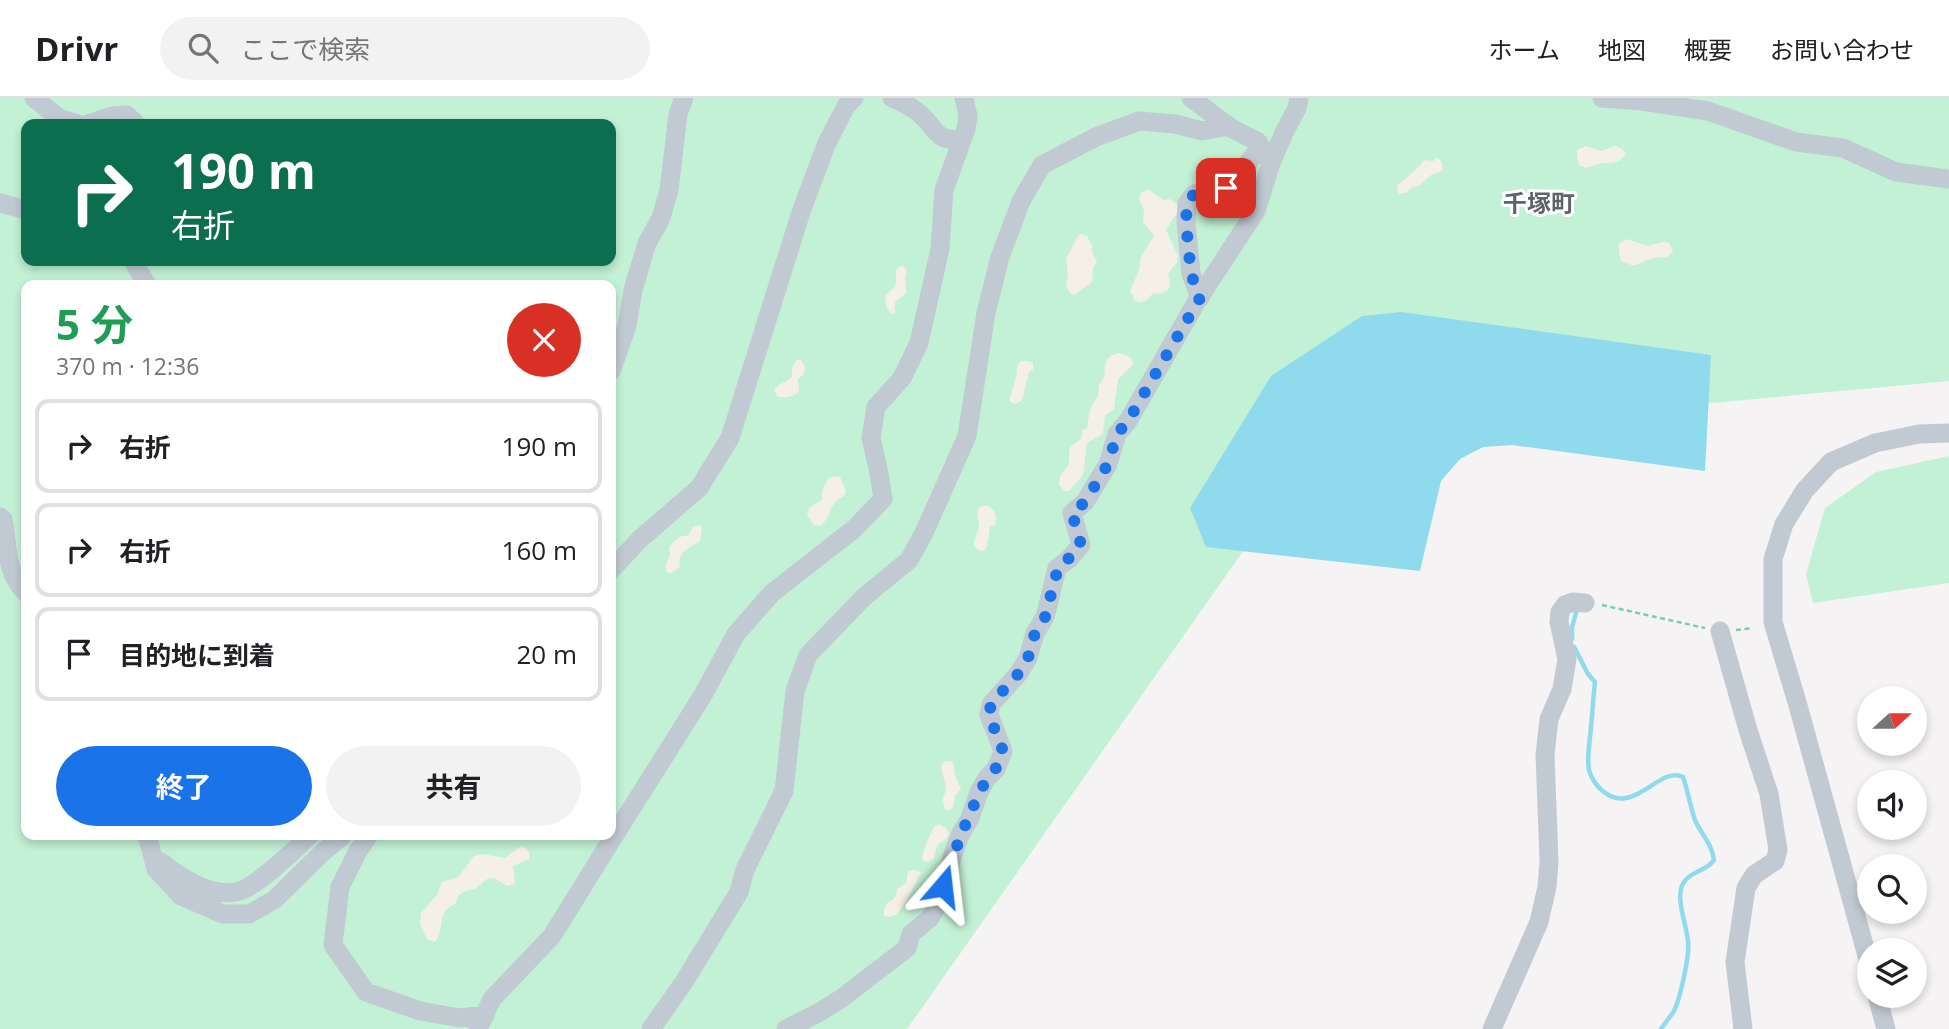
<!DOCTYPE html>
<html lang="ja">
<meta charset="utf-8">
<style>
body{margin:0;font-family:"Open Sans","Noto Sans JP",sans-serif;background:#f2f2f2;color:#202124;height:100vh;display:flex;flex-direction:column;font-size:26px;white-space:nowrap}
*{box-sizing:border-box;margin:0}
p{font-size:23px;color:#757577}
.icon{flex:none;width:38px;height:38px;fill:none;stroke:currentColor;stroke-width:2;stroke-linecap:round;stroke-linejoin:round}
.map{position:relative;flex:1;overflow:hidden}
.sheet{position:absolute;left:21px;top:182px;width:595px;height:560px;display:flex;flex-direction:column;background:#fff;border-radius:14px;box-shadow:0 4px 10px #0003}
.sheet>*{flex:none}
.top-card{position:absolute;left:21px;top:21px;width:595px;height:147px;border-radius:14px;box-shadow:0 4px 10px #0003;background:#0b6e4f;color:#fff;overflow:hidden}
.needle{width:46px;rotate:69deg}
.buttons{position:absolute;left:1857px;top:588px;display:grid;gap:14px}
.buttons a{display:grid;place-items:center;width:70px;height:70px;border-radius:50%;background:#fff;box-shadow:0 4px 10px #0003;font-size:35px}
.pin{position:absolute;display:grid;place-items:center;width:60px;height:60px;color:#fff;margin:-30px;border-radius:14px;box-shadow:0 4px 10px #0006}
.me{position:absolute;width:77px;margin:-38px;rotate:17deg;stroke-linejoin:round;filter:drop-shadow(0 0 5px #0008)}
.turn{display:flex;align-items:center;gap:24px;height:147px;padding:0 35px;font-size:32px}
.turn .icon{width:91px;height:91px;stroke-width:2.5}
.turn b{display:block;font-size:49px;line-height:60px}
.round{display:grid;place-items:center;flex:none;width:74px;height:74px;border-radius:37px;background:#f2f2f2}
.headline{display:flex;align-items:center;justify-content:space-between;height:119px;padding:0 35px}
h1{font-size:42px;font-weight:700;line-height:52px;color:#1e9e55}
.cta{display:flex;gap:14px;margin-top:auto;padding:14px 35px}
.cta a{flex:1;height:80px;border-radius:42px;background:#1a73e8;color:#fff;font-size:28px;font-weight:700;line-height:80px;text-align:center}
.cta a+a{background:#f2f2f2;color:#202124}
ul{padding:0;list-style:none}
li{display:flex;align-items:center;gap:21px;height:94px;margin:0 14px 10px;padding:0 21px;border:4px solid #e0e0e0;border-radius:14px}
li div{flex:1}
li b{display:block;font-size:26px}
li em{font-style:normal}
header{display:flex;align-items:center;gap:42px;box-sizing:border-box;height:98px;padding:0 35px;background:#fff;border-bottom:2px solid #e0e0e0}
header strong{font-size:33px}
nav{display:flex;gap:38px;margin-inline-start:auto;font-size:24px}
.search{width:490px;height:63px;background:#f2f2f2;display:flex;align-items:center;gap:18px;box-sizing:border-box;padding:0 24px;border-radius:38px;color:#757577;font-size:26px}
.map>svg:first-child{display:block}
.green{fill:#c3f1d5;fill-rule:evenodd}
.sand{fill:#f5f0e5}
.water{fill:#90daee}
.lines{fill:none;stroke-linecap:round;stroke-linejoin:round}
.stream{stroke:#90daee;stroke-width:4.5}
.path{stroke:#7ad0a6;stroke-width:2.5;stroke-dasharray:5 3.5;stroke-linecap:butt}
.minor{stroke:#c1cad2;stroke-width:19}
.route{stroke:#1a73e8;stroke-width:12;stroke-dasharray:0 21.6}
.labels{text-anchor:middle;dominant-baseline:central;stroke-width:6;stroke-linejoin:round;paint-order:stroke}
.quarter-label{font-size:24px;font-weight:bold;fill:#5f6368;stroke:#fff}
</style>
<header>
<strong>Drivr</strong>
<div class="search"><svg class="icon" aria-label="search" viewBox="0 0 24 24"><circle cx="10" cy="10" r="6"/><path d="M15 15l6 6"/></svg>ここで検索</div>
<nav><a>ホーム</a><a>地図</a><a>概要</a><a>お問い合わせ</a></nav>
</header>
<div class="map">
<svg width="1949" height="931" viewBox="0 0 1949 931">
<rect width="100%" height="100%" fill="#f5f3f3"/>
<path class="green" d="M 0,0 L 1949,0 L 1949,283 L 1322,341 L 907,931 L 0,931 ZM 26,26 L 611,26 L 611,163 L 26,163 ZM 26,187 L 611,187 L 611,737 L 26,737 Z
M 1949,358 L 1949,485 L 1813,505 L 1806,476 L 1825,410 L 1876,374 Z"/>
<path class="sand" d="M 1586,48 L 1601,53 L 1615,48 L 1622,51 L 1626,56 C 1617,68 1609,63 1598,66 C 1594,67 1590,69 1586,70 L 1579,67 L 1577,61 L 1577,52 Z
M 1436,59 C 1442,63 1444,67 1442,73 L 1431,77 L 1419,88 L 1412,89 L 1406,95 L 1399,96 L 1397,92 L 1398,87 C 1406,79 1418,72 1424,62 L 1434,63 Z
M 1148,91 L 1163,102 L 1170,101 L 1177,107 L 1178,113 L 1166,132 L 1178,158 L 1177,164 L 1168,176 L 1170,183 L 1169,191 L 1162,195 L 1152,196 C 1147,203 1143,206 1135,203 L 1130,193 L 1139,172 L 1141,158 L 1154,138 L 1143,124 L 1144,112 L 1139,101 L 1141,95 Z
M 1081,136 L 1087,138 L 1093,149 L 1091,152 L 1097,164 L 1093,170 L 1092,184 L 1074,197 L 1069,194 L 1066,187 L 1068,179 L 1066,160 C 1072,153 1074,141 1081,136 Z
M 1626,141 L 1648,148 L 1663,144 L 1669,145 L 1673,152 C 1669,162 1664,158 1654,160 C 1639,163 1638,172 1621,163 L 1619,154 L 1619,146 Z
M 902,168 L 907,172 L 905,178 L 906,195 L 895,204 L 895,215 L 892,216 C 886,211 884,205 886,197 L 895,189 C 897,182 895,176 897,170 Z
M 1118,255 L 1126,257 L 1132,261 L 1133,267 L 1118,281 L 1114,311 L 1105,318 L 1103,336 L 1087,345 L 1083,377 L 1069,393 L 1064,393 L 1059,386 L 1060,378 L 1069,366 L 1069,353 L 1071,348 L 1081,341 L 1082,332 L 1087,330 L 1090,311 L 1098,298 L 1099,287 L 1105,278 C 1103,267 1106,258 1118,255 Z
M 801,262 L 805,268 L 804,276 L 798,281 L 799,294 C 791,299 785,301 777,298 L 774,292 C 778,286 786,284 792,279 L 792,270 L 796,262 Z
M 1021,263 L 1028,263 L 1033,265 L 1033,272 L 1029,274 L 1022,302 L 1016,306 L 1010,304 L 1010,300 L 1017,276 L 1017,267 Z
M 834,378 L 840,379 L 846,393 L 844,398 C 826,407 834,417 820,428 L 814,427 L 807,417 L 809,410 L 822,402 L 822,393 L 828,381 Z
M 982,408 L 989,408 C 996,413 997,418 995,427 L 990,429 L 987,449 L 983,453 L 978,452 L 974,448 C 974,440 976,439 978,432 C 981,425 976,418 978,411 Z
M 698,427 L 702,429 L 700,443 C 690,450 677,453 680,468 C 676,472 673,475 667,475 L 665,469 L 670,457 L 669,451 L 672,445 L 679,439 L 689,437 L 692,430 Z
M 946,663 L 953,664 L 955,678 L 961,691 L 955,698 L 953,709 L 950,712 L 945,711 C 940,699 946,698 946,689 C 945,680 940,675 942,666 Z
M 940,727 L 946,730 L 949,735 C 947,743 943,741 938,747 C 932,756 939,761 926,764 L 922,761 C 922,753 931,736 934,728 Z
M 520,749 L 526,750 L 529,754 L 529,761 L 513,768 L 515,785 L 507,788 L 494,780 L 487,781 L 475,791 L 465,793 L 459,797 L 455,806 C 435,815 446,829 435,844 L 427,841 L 420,826 L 421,815 L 437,797 L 442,784 L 458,779 L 474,758 L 482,756 L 505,760 Z
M 914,772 L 921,774 L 908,801 L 896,817 L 890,819 L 884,818 L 884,811 L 887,805 C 894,802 897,799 897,791 L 906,785 L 908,773 Z"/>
<path class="water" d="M 1401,214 L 1711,257 L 1705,373 L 1512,347 L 1483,349 L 1460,361 L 1441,383 L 1420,473 L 1206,449 L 1190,410 L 1271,278 L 1362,218 Z"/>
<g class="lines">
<path class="stream" d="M 1572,541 L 1572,529 L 1578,508
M 1574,549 L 1588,576 L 1595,584 C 1593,603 1592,621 1590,639 C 1589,649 1587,662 1589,672 C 1591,680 1597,689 1604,694 C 1634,718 1660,667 1683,679 C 1688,693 1690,708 1695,722 C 1701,736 1712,746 1714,762 C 1707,773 1691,773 1684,784 C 1674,798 1687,828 1688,843 C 1690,857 1680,901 1674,913 C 1670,919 1665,925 1661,931"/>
<path class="path" d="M 1602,507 L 1705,530
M 1736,532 L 1753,530"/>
<path class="minor" d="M 34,0 L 59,20 L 78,26
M 892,0 C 902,4 914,10 921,17 C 938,32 935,44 962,41
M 1602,0 L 1642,3 L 1708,13 L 1796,44 L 1843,50 L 1896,74 L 1949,81
M 88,26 L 112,18 L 127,17 L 136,26
M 1271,65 L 1284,35 L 1297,10 L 1299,0
M 0,105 L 26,112
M 133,163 L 147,187
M 1200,200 L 1191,176 L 1186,124 L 1187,105 L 1194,96 L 1226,91 L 1261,49
M 611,273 L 627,228 L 633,192 L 647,145 L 661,120 L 669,92 L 678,16 L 684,0
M 0,419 L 3,421 C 8,447 5,475 26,495
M 611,472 L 640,441 L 699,390 L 730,340 L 801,114 L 826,47 L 846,8 L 854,0
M 1720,533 L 1748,632 L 1769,696 L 1778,752 L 1775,763 L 1754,777 L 1746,790 L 1735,864 L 1743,931
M 147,737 L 156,771 L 181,798 L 223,816 L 249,816 L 274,802 L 323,754 L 343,737
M 369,737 L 358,753 L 340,789 L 333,847 L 366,894 L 420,913 L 460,920 L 485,917
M 161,764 C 181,780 209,799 236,794 C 253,792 297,750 310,737
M 1869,865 L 1797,604 L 1773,524 L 1773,461 L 1784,426 L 1805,392 L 1831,364 L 1875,345 L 1919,336 L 1949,335
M 1877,898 L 1886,931
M 478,931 L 492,901 L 552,838 L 604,754 L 703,597 L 736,536 L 772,495 L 854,431 L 883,401 L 879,375 L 871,340 L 876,309 L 902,280 L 919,245 L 940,151 L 944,92 L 966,31 L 968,18 L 964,0
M 651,931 L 684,884 L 739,794 L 745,772 L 784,693 L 795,593 L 808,557 L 864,499 L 909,462 L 923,437 L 967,338 L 986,215 L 1000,159 L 1021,103 L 1042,67 L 1096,39 L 1139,23 L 1175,26 L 1202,33 L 1229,28
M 786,931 L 818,915 L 842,900 L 907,850 L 911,836 L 930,820 L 938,806 L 953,756 L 960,737 L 970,720 L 979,694 L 987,680 L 996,671 L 1003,653 L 989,617 L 991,606 L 1019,575 L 1028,560 L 1035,535 L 1045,519 L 1057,470 L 1069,461 L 1081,447 L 1072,415 L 1085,404 L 1108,366 L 1117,336 L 1128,323 L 1197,203 L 1256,113 L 1271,65 L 1258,44 L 1231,30 L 1191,0
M 1492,931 L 1539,824 L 1547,789 L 1549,763 L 1545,657 L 1549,621 L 1562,591 L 1567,561 L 1559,524 L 1560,514 L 1565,507 L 1573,504 L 1585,505"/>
</g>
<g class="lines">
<path class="route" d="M 943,788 C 953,756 965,726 979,696 C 983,685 992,678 997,668 C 999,664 1001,658 1003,653 L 989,617 L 991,606 L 1019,575 L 1028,560 L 1035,535 L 1045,519 L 1058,470 L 1069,460 L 1081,447 L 1072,415 L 1085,404 L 1108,366 L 1117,336 L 1128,323 L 1200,200 L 1191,176 L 1186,124 L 1187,105 L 1194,96 L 1226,90"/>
</g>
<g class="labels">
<g class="quarter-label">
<text x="1539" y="104">千塚町</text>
</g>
</g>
</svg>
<div class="buttons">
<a><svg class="needle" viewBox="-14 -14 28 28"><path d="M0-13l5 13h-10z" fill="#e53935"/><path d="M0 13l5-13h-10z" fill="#757577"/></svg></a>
<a><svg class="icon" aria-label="sound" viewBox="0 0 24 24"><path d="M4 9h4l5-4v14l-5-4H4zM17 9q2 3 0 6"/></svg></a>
<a><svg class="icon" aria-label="search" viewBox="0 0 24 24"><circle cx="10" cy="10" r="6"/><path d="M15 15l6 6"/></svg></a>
<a><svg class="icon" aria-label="layers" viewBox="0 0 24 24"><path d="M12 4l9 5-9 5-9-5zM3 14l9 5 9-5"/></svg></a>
</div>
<div class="pin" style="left:1226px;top:90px;background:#d93025"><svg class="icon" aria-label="arrive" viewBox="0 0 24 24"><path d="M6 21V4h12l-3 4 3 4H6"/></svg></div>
<svg class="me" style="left:943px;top:788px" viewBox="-20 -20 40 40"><path d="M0-17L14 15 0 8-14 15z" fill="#1a73e8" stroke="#fff" stroke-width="4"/></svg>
<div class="top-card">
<div class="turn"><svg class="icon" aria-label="right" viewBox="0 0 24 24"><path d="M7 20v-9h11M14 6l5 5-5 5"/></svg><div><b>190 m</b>右折</div></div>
</div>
<section class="sheet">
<div class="headline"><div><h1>5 分</h1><p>370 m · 12:36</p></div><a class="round" style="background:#d93025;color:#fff"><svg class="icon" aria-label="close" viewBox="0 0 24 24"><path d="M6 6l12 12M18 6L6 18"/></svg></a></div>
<ul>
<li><svg class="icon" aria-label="right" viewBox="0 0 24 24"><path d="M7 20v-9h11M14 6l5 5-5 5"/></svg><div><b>右折</b></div><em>190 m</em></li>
<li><svg class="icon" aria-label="right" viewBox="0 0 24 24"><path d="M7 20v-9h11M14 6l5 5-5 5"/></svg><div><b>右折</b></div><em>160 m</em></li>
<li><svg class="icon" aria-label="arrive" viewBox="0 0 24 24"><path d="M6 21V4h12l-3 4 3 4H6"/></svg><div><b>目的地に到着</b></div><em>20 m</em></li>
</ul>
<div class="cta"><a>終了</a><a>共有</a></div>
</section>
</div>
